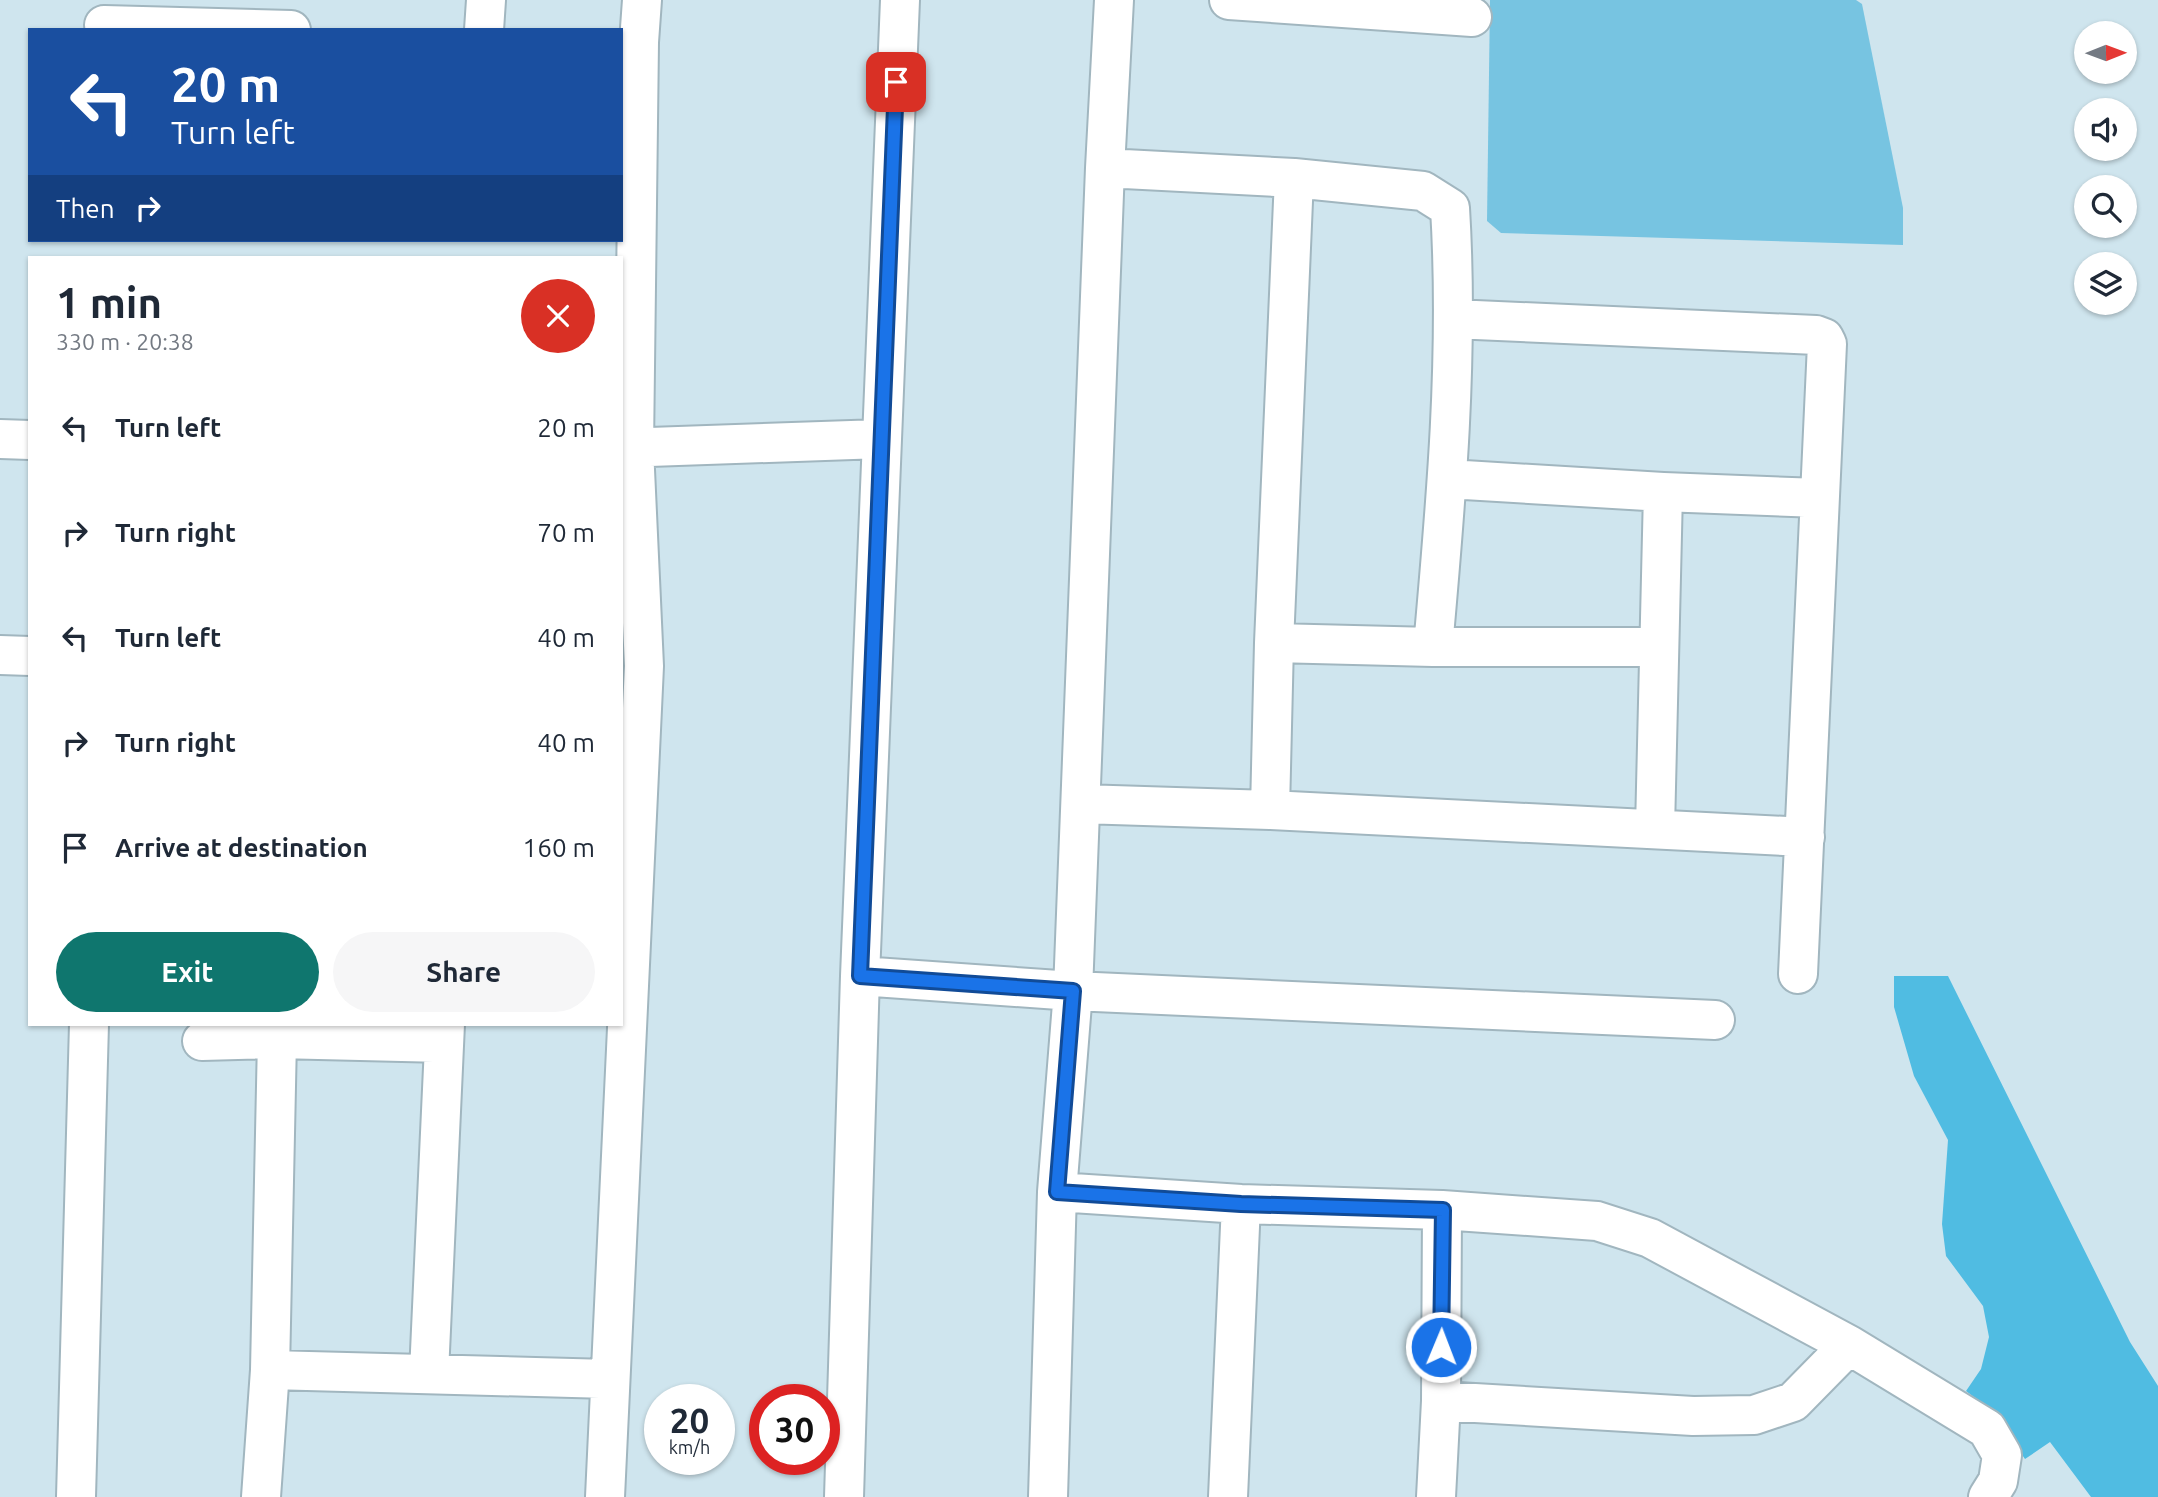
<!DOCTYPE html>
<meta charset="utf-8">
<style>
body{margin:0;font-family:Ubuntu,sans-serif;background:#f6f6f7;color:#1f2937;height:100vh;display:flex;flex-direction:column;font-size:26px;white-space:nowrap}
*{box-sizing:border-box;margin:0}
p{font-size:23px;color:#747a83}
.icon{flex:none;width:38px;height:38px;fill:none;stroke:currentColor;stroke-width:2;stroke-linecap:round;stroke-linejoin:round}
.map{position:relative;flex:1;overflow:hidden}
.details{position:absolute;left:28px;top:256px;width:595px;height:770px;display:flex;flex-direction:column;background:#fff;border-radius:0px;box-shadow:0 2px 5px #0004}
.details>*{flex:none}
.hud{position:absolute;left:28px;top:28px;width:595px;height:214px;border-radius:0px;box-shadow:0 2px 5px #0004;background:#1a4fa0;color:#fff;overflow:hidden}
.needle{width:46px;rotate:89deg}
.buttons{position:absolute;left:2074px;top:21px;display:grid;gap:14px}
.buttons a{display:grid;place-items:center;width:63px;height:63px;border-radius:50%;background:#fff;box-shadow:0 2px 5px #0004;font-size:35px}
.speed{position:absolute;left:644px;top:1384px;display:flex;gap:14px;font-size:35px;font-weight:700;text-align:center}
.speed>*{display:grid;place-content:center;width:91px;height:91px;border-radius:50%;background:#fff;box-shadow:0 2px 5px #0004;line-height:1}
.speed small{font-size:18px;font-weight:400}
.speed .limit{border:10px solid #d22;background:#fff;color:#111}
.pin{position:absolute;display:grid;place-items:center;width:60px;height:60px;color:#fff;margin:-30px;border-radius:14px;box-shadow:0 4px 10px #0006}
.me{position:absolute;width:77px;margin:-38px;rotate:1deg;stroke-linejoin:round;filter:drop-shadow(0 0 5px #0008)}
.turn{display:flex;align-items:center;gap:24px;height:147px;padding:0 28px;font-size:32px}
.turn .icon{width:91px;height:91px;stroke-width:2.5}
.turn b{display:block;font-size:49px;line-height:60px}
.then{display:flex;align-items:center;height:66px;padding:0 28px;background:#0003;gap:14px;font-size:26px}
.round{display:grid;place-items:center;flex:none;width:74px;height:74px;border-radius:37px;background:#f6f6f7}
.headline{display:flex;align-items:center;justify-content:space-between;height:119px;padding:0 28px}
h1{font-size:42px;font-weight:600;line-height:52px}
.primary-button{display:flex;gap:14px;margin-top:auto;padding:14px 28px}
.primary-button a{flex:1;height:80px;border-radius:42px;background:#0f766e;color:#fff;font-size:28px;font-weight:600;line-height:80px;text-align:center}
.primary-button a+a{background:#f6f6f7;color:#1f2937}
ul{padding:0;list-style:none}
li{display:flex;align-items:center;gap:21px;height:105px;padding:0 28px}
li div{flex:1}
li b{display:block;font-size:26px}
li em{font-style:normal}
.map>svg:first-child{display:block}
.green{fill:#77c4e1}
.forest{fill:#50bce2}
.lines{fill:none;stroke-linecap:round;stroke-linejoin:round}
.street-casing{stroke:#a1b6bf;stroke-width:42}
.street{stroke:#fff;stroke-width:38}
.route-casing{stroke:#114b97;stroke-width:18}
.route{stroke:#1a73e8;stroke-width:12}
</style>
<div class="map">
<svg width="2158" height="1497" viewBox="0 0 2158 1497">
<rect width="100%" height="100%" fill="#cfe5ee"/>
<path class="green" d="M 1490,0 L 1856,0 L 1862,4 L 1903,208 L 1903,245 L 1501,233 L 1487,221 Z"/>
<path class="forest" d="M 1894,976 L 1948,976 L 2130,1342 L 2158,1386 L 2158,1497 L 2091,1497 L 2050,1442 L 2025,1459 L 1991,1410 L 1966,1391 L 1981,1369 L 1989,1337 L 1983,1306 L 1946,1256 L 1942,1224 L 1948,1140 L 1914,1076 L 1894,1007 Z"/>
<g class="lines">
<defs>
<path id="street" d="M 1229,0 L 1472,17
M 104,25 L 291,30
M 484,30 L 486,0
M 1105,168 L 1294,178 L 1423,191 L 1450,208 C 1459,355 1446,502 1433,647
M 1453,319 L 1816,335 L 1824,338 L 1827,344 L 1798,974
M 0,439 L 30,440
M 621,448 L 881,439
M 1448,479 L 1663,492 L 1819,498
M 1274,643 L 1433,647 L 1659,647
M 0,655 L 30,656
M 1081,804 L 1270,810 L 1805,837
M 1270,810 L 1274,643 L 1294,178
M 1655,829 L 1663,492
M 860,976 L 1073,991 L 1715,1020
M 202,1041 L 277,1039 L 444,1043
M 1057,1192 L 1241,1204 L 1442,1210 L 1597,1221 L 1650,1238 L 1849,1345 L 1987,1429 L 2002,1455 L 1998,1481 L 1988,1497
M 270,1370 L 609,1379
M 429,1373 L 445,1024
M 1441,1401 L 1693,1416 L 1754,1415 L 1793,1402 L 1849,1345
M 76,1497 L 89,1024
M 261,1497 L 270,1370 L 277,1039
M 605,1497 L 644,666 L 634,448 L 639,42 L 642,0
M 844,1497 L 860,976 L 900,0
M 1048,1497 L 1057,1192 L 1073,991 L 1105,168 L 1114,0
M 1228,1497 L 1241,1204
M 1436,1497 L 1441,1401 L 1442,1210"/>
</defs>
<use href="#street" class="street-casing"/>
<use href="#street" class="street"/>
</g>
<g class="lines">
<defs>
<path id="route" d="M 896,82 L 860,976 L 1073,991 L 1057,1192 L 1241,1204 L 1443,1210 L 1441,1347"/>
</defs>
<use href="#route" class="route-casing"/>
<use href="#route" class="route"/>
</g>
</svg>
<div class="buttons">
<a><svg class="needle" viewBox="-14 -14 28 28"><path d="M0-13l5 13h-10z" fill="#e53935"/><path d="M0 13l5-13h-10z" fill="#747a83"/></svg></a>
<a><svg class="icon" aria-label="sound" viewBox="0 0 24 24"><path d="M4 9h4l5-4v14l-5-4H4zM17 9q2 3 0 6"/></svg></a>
<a><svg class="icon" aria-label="search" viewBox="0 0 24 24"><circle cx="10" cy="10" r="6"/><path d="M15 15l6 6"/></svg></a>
<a><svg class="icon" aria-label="layers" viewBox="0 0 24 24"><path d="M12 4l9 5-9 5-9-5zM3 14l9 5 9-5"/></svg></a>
</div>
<div class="speed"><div>20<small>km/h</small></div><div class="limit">30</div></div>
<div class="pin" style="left:896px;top:82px;background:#d93025"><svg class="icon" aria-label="arrive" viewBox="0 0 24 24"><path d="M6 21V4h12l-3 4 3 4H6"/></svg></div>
<svg class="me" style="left:1441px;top:1347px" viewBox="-20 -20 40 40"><circle r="17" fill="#1a73e8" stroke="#fff" stroke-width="3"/><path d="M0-11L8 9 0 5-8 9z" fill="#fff"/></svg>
<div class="hud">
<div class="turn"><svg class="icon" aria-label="left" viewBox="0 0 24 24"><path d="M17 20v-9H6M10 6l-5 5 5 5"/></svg><div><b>20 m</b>Turn left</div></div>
<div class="then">Then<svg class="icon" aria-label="right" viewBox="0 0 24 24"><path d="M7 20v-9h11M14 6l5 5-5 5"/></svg></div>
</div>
<section class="details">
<div class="headline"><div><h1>1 min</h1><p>330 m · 20:38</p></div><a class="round" style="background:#d93025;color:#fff"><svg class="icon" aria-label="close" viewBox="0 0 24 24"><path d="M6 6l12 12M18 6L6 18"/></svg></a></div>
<ul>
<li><svg class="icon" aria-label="left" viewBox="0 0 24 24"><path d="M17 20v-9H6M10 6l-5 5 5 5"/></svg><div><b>Turn left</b></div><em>20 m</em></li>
<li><svg class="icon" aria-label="right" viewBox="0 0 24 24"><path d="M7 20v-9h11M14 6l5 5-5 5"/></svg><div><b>Turn right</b></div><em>70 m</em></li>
<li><svg class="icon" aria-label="left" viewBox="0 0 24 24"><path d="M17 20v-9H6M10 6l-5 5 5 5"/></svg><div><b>Turn left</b></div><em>40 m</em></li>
<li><svg class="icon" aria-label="right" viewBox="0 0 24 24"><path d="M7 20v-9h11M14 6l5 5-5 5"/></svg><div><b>Turn right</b></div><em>40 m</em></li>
<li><svg class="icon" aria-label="arrive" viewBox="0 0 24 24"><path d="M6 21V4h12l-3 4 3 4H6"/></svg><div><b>Arrive at destination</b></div><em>160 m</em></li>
</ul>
<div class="primary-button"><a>Exit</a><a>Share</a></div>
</section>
</div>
